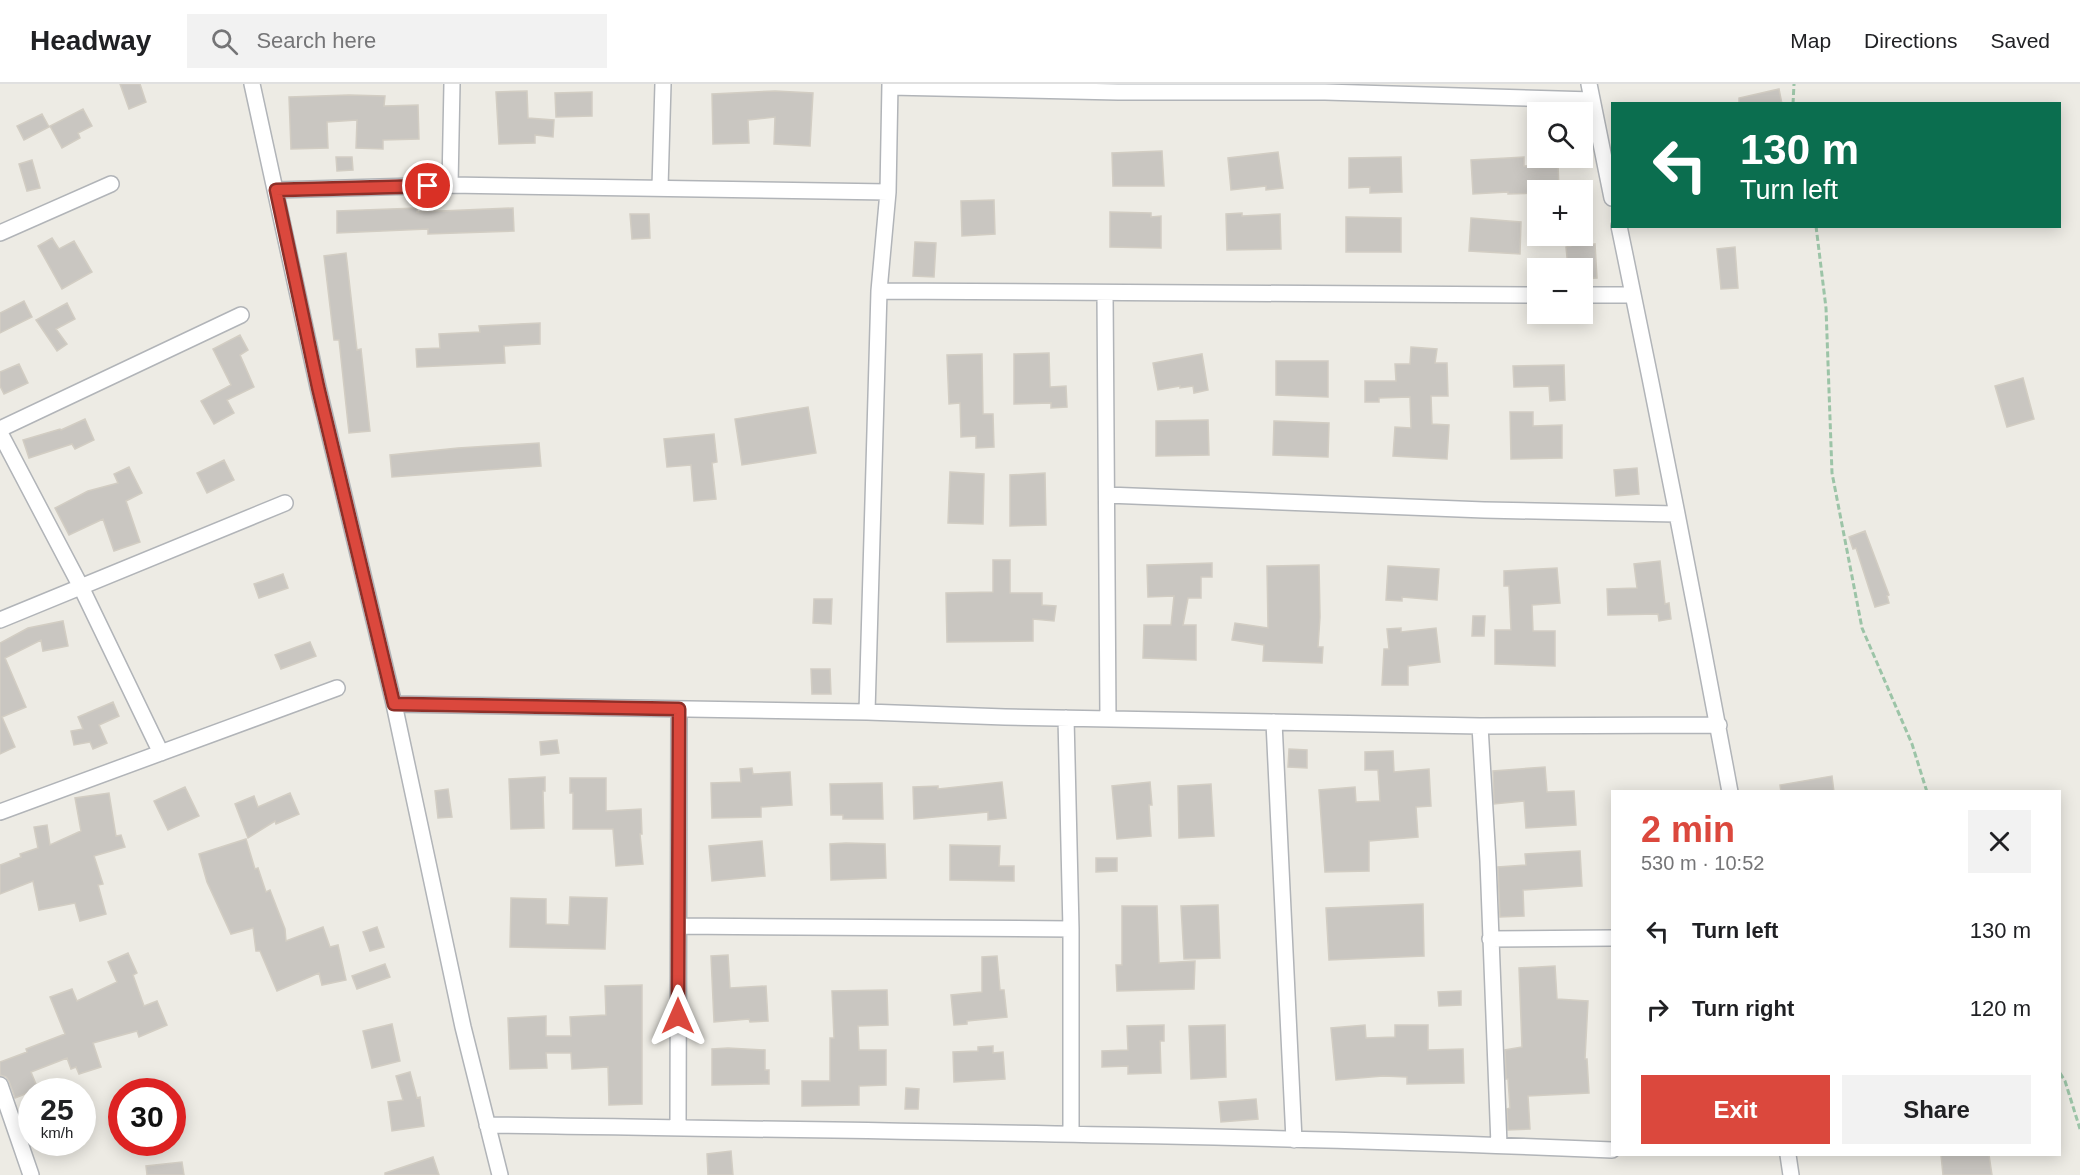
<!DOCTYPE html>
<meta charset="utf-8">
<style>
body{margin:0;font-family:Arial,sans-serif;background:#f2f2f2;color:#202124;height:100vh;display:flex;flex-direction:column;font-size:22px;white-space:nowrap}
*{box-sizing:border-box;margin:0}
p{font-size:20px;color:#757577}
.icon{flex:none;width:33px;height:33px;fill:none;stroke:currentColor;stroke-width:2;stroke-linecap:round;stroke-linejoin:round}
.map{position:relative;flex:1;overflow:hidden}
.side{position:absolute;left:1611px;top:706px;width:450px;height:366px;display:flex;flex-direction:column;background:#fff;border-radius:0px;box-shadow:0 3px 15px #0003}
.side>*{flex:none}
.top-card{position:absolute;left:1611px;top:18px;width:450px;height:126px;border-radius:0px;box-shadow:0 3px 15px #0003;background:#0b6e4f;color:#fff;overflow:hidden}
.fabs{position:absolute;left:1527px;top:18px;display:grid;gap:12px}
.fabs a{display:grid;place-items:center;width:66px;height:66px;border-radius:0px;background:#fff;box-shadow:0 3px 15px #0003;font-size:30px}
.speed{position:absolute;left:18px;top:994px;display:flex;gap:12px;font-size:30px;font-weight:700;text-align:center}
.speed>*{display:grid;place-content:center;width:78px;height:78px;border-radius:50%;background:#fff;box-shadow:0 3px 15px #0003;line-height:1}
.speed small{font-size:15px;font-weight:400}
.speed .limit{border:9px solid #d22;background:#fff;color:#111}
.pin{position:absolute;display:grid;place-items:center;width:51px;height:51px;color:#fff;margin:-26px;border:3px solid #fff;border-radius:50%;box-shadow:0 2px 6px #0007}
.me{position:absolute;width:66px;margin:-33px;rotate:0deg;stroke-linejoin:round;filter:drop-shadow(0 0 4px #0008)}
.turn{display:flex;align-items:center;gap:21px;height:126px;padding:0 30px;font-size:27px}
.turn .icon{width:78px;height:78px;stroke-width:2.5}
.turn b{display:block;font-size:42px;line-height:51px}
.round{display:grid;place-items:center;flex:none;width:63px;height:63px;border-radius:0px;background:#f2f2f2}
.overview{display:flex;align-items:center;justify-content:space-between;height:102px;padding:0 30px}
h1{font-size:36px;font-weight:600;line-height:45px;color:#db483d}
.button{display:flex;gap:12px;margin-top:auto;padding:12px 30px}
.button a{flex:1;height:69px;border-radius:0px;background:#db483d;color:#fff;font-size:24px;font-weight:600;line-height:69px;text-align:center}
.button a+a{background:#f2f2f2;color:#202124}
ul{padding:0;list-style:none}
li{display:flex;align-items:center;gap:18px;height:78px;padding:0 30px}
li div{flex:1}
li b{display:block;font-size:22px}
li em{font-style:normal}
header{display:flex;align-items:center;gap:36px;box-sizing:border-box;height:84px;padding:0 30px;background:#fff;border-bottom:2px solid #e0e0e0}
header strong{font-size:28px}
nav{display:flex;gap:33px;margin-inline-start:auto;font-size:21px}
.search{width:420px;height:54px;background:#f2f2f2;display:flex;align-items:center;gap:15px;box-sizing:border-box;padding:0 21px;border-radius:0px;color:#757577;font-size:22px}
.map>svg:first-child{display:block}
.building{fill:#c9c6c1;stroke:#d2cdc3;stroke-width:1.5}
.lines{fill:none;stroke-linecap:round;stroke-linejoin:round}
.minor-casing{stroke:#b1b4b8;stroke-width:18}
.path{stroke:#9cc4a7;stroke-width:3;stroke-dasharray:6 3;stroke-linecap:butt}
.minor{stroke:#fff;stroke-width:15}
.route-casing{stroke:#8e2f28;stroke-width:15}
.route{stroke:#db483d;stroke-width:10}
</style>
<header>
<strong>Headway</strong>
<div class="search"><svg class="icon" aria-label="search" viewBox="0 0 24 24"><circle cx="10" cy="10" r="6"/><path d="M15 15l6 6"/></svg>Search here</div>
<nav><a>Map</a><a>Directions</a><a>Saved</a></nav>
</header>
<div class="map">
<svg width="2080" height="1091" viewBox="0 0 2080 1091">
<rect width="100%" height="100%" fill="#edebe4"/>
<path class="building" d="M 120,0 L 140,0 L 146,18 L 129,25 Z
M 1779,5 L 1782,20 L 1739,20 L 1739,14 Z
M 527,7 L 528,34 L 554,36 L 553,53 L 535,51 L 535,59 L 499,60 L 496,8 Z
M 775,7 L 813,9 L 810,62 L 774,60 L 775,33 L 748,36 L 749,59 L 713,60 L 712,10 Z
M 592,8 L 592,32 L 556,33 L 555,9 Z
M 349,11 L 385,12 L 384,22 L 418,21 L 419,55 L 383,56 L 383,65 L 356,64 L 357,36 L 327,38 L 328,64 L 291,65 L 289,13 Z
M 83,25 L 92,42 L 78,49 L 80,54 L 62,64 L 50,42 Z
M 42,30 L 49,43 L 24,56 L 17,42 Z
M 1162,67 L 1164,102 L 1113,102 L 1112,69 Z
M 1278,68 L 1283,104 L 1266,106 L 1266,102 L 1231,106 L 1228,74 Z
M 336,73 L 352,73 L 353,86 L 337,87 Z
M 1401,73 L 1402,108 L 1370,109 L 1370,103 L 1349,104 L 1349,74 Z
M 1524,73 L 1524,82 L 1558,80 L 1559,106 L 1538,106 L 1538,109 L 1508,110 L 1508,108 L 1473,110 L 1471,76 Z
M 32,76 L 40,104 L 27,107 L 19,80 Z
M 994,116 L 995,150 L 962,152 L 961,117 Z
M 417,124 L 417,128 L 513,124 L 514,147 L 428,150 L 428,145 L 337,149 L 337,127 Z
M 1110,128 L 1151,129 L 1151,133 L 1161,132 L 1161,164 L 1110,163 Z
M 1242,129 L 1242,132 L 1280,130 L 1281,165 L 1227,166 L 1226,130 Z
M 630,130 L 649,130 L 650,154 L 632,155 Z
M 1346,133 L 1401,134 L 1401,168 L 1346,168 Z
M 1471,134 L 1521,138 L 1520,170 L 1469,167 Z
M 1570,152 L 1588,152 L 1589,161 L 1595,160 L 1597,194 L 1582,195 L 1582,184 L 1568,184 L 1566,163 L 1571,162 Z
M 52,154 L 59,165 L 74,157 L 92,188 L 62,205 L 38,162 Z
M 915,158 L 936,159 L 934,193 L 913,192 Z
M 1735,163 L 1738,204 L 1721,205 L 1717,165 Z
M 346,169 L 357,266 L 361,265 L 370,347 L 349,349 L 339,256 L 334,256 L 324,172 Z
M 24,217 L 32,233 L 0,249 L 0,229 Z
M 67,219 L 75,235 L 56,245 L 67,260 L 57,267 L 36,236 Z
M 540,239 L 540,260 L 504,262 L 505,279 L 417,283 L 416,265 L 440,264 L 439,250 L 480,248 L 479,242 Z
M 240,251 L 248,266 L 240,271 L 254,303 L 227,316 L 234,329 L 214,340 L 201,317 L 231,301 L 213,265 Z
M 1411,263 L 1437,265 L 1435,279 L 1447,279 L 1448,312 L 1431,312 L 1432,340 L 1449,341 L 1447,375 L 1393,372 L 1395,343 L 1411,344 L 1410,313 L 1379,314 L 1379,318 L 1365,318 L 1365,297 L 1396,297 L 1395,280 L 1410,280 Z
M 1049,269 L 1050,303 L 1066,302 L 1067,323 L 1051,324 L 1051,319 L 1014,320 L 1014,270 Z
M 982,270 L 983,330 L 993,330 L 994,363 L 976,364 L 976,352 L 961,353 L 960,319 L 949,320 L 947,271 Z
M 1202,270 L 1208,306 L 1194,309 L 1193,302 L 1180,304 L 1180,302 L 1158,306 L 1153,279 Z
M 1276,277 L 1328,277 L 1328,313 L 1276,311 Z
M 19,280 L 28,299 L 4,310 L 0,302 L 0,288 Z
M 1564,281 L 1565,316 L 1550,317 L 1549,302 L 1514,303 L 1513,282 Z
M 2023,294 L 2034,335 L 2007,343 L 1995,302 Z
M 808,323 L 816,369 L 742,381 L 735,335 Z
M 1510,328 L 1533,328 L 1533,342 L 1562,341 L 1562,374 L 1511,375 Z
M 85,335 L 94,356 L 75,365 L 72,360 L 29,374 L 23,356 L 60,345 L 61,346 Z
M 1208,336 L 1209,371 L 1156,372 L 1156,337 Z
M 1274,337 L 1329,339 L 1328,373 L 1273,371 Z
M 714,350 L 717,378 L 712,379 L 716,415 L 694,417 L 691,381 L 667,383 L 664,355 Z
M 539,359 L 541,382 L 392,393 L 390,371 L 458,364 Z
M 224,376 L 234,396 L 207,409 L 197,389 Z
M 129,383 L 142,409 L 126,417 L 140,458 L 114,467 L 103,435 L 69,451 L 55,424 L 88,407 L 118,399 L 114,390 Z
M 1637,384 L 1639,410 L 1616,412 L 1614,386 Z
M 950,388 L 984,390 L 983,440 L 948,439 Z
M 1045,389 L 1046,441 L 1010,442 L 1010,391 Z
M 1865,447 L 1889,511 L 1887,512 L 1889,519 L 1875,523 L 1856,464 L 1853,465 L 1849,453 Z
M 993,476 L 1010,476 L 1010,509 L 1042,509 L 1042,521 L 1056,522 L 1054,537 L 1033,535 L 1033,557 L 947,558 L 946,509 L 993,508 Z
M 1660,477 L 1665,520 L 1669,519 L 1671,535 L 1659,537 L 1658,530 L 1608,531 L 1607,505 L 1637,504 L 1634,480 Z
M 1212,479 L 1212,493 L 1201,493 L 1201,514 L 1188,514 L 1183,541 L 1196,541 L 1196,576 L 1143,574 L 1144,541 L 1171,541 L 1174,512 L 1148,513 L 1147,481 Z
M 1319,481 L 1320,533 L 1318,563 L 1323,563 L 1322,579 L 1263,577 L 1264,561 L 1232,556 L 1235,539 L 1268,544 L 1267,482 Z
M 1388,482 L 1439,485 L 1437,516 L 1402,513 L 1402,517 L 1386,516 Z
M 1557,484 L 1560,519 L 1532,521 L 1533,547 L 1555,547 L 1555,582 L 1495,580 L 1495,546 L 1511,546 L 1509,502 L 1504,502 L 1504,487 Z
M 283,490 L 288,504 L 259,514 L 254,500 Z
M 814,515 L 832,515 L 831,540 L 813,539 Z
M 1473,532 L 1485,532 L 1484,552 L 1472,552 Z
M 63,537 L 68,562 L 43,567 L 41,556 L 5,574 L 26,623 L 2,633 L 15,663 L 0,670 L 0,559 L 28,544 Z
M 1401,544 L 1401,548 L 1436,544 L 1440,578 L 1408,582 L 1408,601 L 1382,601 L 1384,565 L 1389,565 L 1387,545 Z
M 310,558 L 316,572 L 281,585 L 275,571 Z
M 811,585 L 830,585 L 831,610 L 812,610 Z
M 113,618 L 119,632 L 99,641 L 107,659 L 93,665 L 90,658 L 74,661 L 71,647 L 83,645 L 78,633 Z
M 557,656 L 559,669 L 541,671 L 540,658 Z
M 1289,665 L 1307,666 L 1307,684 L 1288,683 Z
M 1393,667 L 1394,688 L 1429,685 L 1431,722 L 1416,723 L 1418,753 L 1369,757 L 1369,787 L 1325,788 L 1319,706 L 1355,703 L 1356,718 L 1380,717 L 1378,686 L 1365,686 L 1365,668 Z
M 1545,683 L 1547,708 L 1574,707 L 1576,741 L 1526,744 L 1524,717 L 1494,720 L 1493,687 Z
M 752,684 L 753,690 L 790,688 L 792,721 L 761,723 L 761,733 L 712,734 L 711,699 L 741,698 L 740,685 Z
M 1832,692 L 1834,708 L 1781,708 L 1780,701 Z
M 545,693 L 545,707 L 543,707 L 544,744 L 511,745 L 509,695 Z
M 570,694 L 606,694 L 606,727 L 641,725 L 642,750 L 640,750 L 643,780 L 616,782 L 613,745 L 573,745 L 573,709 L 570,709 Z
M 1002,698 L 1006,734 L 988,736 L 988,728 L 914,735 L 913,703 L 938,702 L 938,705 Z
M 1150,698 L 1152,721 L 1149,721 L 1151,752 L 1117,755 L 1112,702 Z
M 882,699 L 883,735 L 843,735 L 843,731 L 831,731 L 830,700 Z
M 1211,700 L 1214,752 L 1179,754 L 1178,702 Z
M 185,703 L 199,732 L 168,746 L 154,717 Z
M 448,705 L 452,733 L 438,734 L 435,707 Z
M 109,709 L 116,752 L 121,751 L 125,763 L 94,772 L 103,800 L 98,801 L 106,830 L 80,837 L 75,819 L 39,826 L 33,797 L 0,810 L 0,781 L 21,773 L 20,770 L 38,764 L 34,743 L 47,741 L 50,761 L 81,747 L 75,714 Z
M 290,709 L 299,730 L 276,740 L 275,737 L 248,754 L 235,720 L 254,712 L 258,723 Z
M 246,755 L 255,785 L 258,784 L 266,808 L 270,806 L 285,845 L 286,857 L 323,843 L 330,863 L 338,861 L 346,896 L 322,901 L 319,889 L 277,907 L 260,867 L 256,867 L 253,844 L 231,850 L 207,798 L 199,770 Z
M 762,757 L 765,792 L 712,797 L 709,762 Z
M 846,759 L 885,760 L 886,794 L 831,796 L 830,760 Z
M 950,761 L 1000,762 L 999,782 L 1014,782 L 1014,797 L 950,796 Z
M 1580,767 L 1582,802 L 1523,806 L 1524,832 L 1500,833 L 1498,783 L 1526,781 L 1525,770 Z
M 1096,774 L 1117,774 L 1117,787 L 1096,788 Z
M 570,813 L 607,814 L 605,865 L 510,863 L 511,814 L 546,815 L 546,840 L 569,841 Z
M 1423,820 L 1424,872 L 1329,876 L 1326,824 Z
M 1218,821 L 1220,874 L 1184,875 L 1181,822 Z
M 1122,822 L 1157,822 L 1159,879 L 1195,877 L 1194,905 L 1117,907 L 1116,881 L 1122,881 Z
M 377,843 L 384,863 L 370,867 L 363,848 Z
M 128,869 L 137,889 L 133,891 L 144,922 L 157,917 L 167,941 L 139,953 L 137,947 L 93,959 L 101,983 L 79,990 L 76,983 L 71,985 L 67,974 L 31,988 L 38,1005 L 15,1014 L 9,997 L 6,993 L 0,991 L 0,978 L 27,968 L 26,965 L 65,950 L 50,913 L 72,905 L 77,917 L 117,898 L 108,878 Z
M 728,871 L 730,904 L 766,902 L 768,937 L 750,938 L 749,935 L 714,938 L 711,872 Z
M 997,872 L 1000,906 L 1004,906 L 1007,933 L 967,937 L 967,940 L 954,941 L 951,911 L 982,908 L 982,873 Z
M 385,880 L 390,893 L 357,905 L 352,892 Z
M 1555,882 L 1557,915 L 1588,917 L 1585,975 L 1587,975 L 1589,1009 L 1528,1012 L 1530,1045 L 1508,1046 L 1507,1025 L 1510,1024 L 1508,995 L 1506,995 L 1505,966 L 1522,963 L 1519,884 Z
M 642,901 L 642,1020 L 609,1021 L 608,983 L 572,985 L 571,969 L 546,969 L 547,984 L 510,985 L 508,934 L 546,932 L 546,952 L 571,952 L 570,933 L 606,931 L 605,902 Z
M 887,906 L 888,941 L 858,942 L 859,966 L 886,966 L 886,1001 L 859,1002 L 859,1021 L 802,1022 L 802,997 L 830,997 L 830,954 L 834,954 L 832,907 Z
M 1461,907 L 1461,921 L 1439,922 L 1438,908 Z
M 392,940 L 400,977 L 372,984 L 363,947 Z
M 1164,941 L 1164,957 L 1160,957 L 1161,989 L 1128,990 L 1128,982 L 1102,983 L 1102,967 L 1128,966 L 1127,942 Z
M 1225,941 L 1226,993 L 1191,995 L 1189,942 Z
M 1365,941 L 1366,954 L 1395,953 L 1395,941 L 1428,941 L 1428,966 L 1463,965 L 1464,999 L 1407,1000 L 1407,993 L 1383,992 L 1336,996 L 1331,944 Z
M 993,962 L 993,969 L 1003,968 L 1005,995 L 954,998 L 953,968 L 978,967 L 978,963 Z
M 728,964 L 765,966 L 765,986 L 769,986 L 769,1000 L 712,1001 L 712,965 Z
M 410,988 L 417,1014 L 420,1013 L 424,1042 L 392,1047 L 388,1018 L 403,1016 L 396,992 Z
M 906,1004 L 919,1005 L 918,1025 L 905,1025 Z
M 1256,1015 L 1258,1035 L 1221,1038 L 1219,1018 Z
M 731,1067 L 733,1091 L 708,1091 L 707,1070 Z
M 1941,1071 L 1989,1071 L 1992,1091 L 1943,1091 Z
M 433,1073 L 439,1091 L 385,1091 L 385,1089 Z
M 182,1078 L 184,1091 L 147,1091 L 146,1082 Z"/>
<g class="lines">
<defs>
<path id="minor" d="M 252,0 L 318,303 L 394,620 L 463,943 L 500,1091
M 1589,0 L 1612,114
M 890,3 L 1118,8 L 1325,8 L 1592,16
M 450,101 L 452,0
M 660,103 L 663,0
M 276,106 L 450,101 L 888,108
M 1619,142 C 1658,330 1695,519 1730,708
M 0,149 L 111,100
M 879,207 L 1538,211
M 1105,209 L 1108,634
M 1582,211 L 1633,211
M 0,345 L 241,231
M 0,349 L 81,503 L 161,669
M 1107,411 L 1484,426 L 1676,430
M 0,536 L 285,419
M 394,620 L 867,628 L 1005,633 L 1480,642 L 1719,641
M 867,628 L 879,207 L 888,108 L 890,0
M 1066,634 L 1071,845 L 1071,1050
M 1274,638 L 1294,1056
M 1480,642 L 1488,777 L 1499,1061
M 0,728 L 337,604
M 679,842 L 1071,845
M 1490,855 L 1612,854
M 0,1001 L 31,1091
M 487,1041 C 862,1047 1238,1050 1612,1066
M 678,1044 L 679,625
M 1788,1071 L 1791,1091"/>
</defs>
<use href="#minor" class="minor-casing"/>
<path class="path" d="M 1793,20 L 1794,0
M 1816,142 L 1826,224 L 1832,389 L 1862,544 L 1912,660 L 1927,708
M 2060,989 L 2065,997 L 2080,1045"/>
<use href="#minor" class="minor"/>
</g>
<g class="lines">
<defs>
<path id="route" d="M 428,102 L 276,106 L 318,303 L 394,620 L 679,625 L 678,932"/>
</defs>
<use href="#route" class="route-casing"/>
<use href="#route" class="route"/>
</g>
</svg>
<div class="fabs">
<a><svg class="icon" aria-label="search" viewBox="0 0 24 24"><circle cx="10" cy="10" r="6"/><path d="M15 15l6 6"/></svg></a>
<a>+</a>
<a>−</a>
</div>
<div class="speed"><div>25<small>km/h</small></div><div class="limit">30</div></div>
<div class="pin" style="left:428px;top:102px;background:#d93025"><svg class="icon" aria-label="arrive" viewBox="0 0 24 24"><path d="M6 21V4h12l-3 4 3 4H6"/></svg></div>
<svg class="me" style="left:678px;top:932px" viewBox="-20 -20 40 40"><path d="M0-17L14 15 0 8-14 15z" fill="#db483d" stroke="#fff" stroke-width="4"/></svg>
<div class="top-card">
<div class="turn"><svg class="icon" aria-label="left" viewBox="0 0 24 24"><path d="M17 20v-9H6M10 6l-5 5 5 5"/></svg><div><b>130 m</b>Turn left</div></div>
</div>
<section class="side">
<div class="overview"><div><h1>2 min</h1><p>530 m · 10:52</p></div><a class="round"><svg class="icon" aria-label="close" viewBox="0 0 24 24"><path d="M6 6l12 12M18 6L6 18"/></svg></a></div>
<ul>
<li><svg class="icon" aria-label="left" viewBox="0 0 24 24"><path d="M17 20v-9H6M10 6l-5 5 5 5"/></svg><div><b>Turn left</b></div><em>130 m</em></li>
<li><svg class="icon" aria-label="right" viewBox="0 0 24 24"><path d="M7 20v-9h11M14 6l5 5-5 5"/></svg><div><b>Turn right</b></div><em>120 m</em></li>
</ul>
<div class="button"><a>Exit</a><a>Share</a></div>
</section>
</div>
